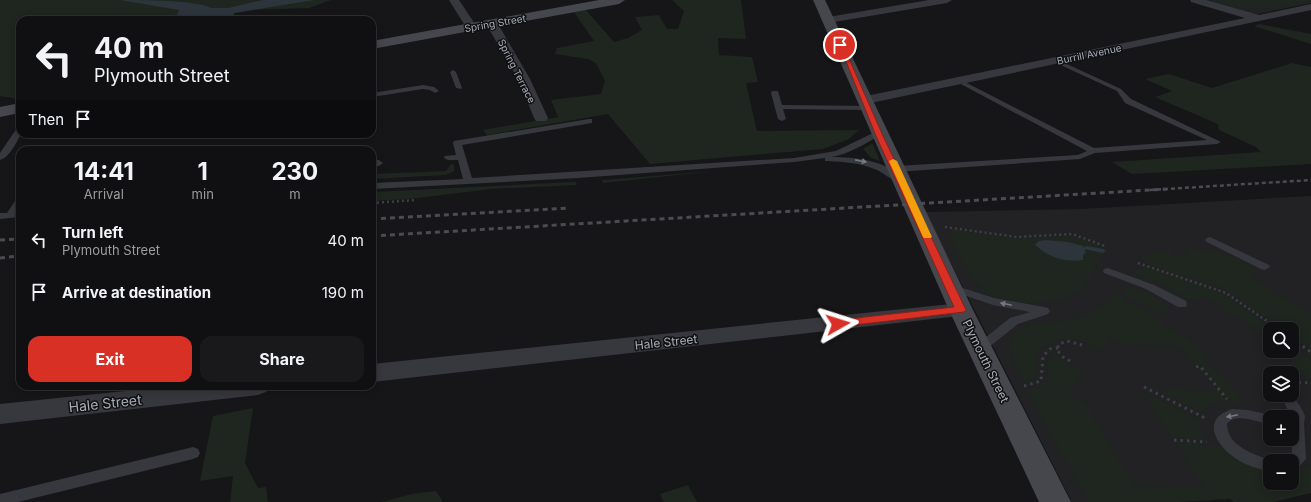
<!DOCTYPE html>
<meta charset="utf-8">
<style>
body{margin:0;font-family:Inter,sans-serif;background:#19191b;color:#f1f3f6;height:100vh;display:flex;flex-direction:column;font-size:15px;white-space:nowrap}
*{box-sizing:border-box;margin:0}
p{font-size:13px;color:#9c9d9f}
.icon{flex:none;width:22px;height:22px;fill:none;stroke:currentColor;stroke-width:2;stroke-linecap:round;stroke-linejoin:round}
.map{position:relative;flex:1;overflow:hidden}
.panel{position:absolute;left:16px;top:146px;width:360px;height:244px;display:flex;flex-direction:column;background:#101012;border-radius:12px;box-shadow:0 2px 10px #0003,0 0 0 1px #303032}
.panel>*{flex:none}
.guide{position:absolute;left:16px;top:16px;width:360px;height:122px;border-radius:12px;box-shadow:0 2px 10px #0003,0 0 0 1px #303032;background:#101012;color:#f1f3f6;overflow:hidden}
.controls{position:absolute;left:1263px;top:322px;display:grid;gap:8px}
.controls a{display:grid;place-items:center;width:36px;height:36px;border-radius:8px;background:#101012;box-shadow:0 2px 10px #0003,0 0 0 1px #303032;font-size:20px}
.pin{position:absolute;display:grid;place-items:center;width:34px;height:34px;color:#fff;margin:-17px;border:2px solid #fff;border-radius:50%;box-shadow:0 1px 4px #0007}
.me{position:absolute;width:44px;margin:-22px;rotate:84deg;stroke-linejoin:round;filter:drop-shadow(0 0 3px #0008)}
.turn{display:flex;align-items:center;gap:14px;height:84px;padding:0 12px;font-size:18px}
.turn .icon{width:52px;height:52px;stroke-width:2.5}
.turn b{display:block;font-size:28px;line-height:34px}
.then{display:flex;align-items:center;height:38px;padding:0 12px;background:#0003;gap:8px;font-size:15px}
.eta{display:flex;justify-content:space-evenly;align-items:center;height:68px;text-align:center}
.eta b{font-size:24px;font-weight:700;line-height:28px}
.button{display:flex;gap:8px;margin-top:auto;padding:8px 12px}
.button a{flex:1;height:46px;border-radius:12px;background:#d93025;color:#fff;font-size:16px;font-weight:700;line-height:46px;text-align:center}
.button a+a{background:#19191b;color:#f1f3f6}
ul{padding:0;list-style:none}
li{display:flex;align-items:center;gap:12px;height:52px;padding:0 12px}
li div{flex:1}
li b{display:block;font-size:15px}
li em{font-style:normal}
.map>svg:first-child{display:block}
.built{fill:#222225;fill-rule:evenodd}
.green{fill:#1e261f}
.water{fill:#2c353c}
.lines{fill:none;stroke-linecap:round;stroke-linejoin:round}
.stream{fill:#2c353c;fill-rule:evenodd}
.path-far1{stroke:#3d3f44;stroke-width:2.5;stroke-dasharray:2 3;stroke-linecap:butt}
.path{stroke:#3d3f44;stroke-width:3;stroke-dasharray:2.5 4;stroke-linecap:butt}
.lane{fill:#37383d;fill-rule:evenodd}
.street{fill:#37383d;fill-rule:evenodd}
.secondary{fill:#45474d;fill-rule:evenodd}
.rail-far1{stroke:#4a4c52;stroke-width:2.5;stroke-dasharray:4 3;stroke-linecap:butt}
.rail{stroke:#4a4c52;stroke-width:3;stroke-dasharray:5 4;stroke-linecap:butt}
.oneway{fill:#757881}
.route{fill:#d93025;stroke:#8d1f18}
.slow{fill:#f59e0b}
.labels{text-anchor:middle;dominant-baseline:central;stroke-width:3;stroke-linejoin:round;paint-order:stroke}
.far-street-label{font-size:10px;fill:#a8adb8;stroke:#111113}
.street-label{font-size:12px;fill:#a8adb8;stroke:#111113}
.near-street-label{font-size:14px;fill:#a8adb8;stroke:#111113}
</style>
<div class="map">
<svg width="1311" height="502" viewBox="0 0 1311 502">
<rect width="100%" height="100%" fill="#161618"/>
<path class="built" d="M 1202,0 L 1311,0 L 1311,3 L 1253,15 Z
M 1311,196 L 1311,485 L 1101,502 L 1072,502 L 925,212 L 1081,209 ZM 1270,329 L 1292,329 L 1292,351 L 1270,351 ZM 1270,373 L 1292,373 L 1292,395 L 1270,395 ZM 1270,417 L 1292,417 L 1292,439 L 1270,439 ZM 1270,461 L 1292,461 L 1292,483 L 1270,483 Z"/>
<path class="green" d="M 0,0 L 331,0 L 309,8 L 213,11 L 173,20 L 20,20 L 20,99 L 0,96 Z
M 672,0 L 741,0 L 746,39 L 718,38 L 719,55 L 752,57 L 758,82 L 746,83 L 757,131 L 859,130 L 849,139 L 823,149 L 650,164 L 608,114 L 487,135 L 483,130 L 558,117 L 551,100 L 601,94 L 605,81 L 596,63 L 588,59 L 555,54 L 557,48 L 594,41 L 574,12 L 586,10 L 614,42 L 628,38 L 642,30 L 635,17 L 659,15 L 667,29 L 678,29 L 684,11 Z
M 1212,0 L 1311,0 L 1311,1 C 1268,9 1254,13 1212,0 Z
M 1259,24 L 1311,34 L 1311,44 L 1254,26 Z
M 1292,63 L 1311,67 L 1311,164 L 1132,174 L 1112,162 L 1261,152 L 1256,147 L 1219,130 L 1218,124 L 1155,97 L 1172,91 L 1145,79 L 1169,74 L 1212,88 Z
M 871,144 L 873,144 L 880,161 L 871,158 L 863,149 Z
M 451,164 L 454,165 L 454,171 L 446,175 L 372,179 L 372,168 L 375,170 L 373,174 L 446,171 Z
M 715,171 L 603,183 L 602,181 L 603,180 Z
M 573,182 L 576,182 L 577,185 L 490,189 L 410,199 L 372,201 L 372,192 Z
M 952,229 C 972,231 991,237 1010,238 C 1041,241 1079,228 1106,250 L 1098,250 L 1102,253 C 1096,264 1091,280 1081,288 C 1055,310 1008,305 980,290 L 982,287 L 970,276 L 950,238 Z
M 1184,249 C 1208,249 1236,255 1256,270 L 1256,273 L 1249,277 L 1311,314 L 1311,348 L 1292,335 L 1292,329 L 1283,329 L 1223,288 L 1166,271 L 1138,258 L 1149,253 L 1169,250 L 1174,256 L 1189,255 Z
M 1141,266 L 1219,292 L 1273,329 L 1270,329 L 1270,340 L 1257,329 L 1206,297 L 1191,300 L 1165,286 L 1134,273 Z
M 1125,287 L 1149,294 L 1171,308 L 1159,313 L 1127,297 L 1124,292 Z
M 1117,292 L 1128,303 L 1147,311 L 1167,327 L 1198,346 L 1204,353 L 1209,365 L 1226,380 L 1244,402 L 1231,402 L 1201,365 L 1195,364 L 1180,346 L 1125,344 L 1110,337 L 1100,351 L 1079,340 L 1072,338 L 1060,338 L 1054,344 L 1045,346 L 1039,351 L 1036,359 L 1036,376 L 1029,382 L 1025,383 L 1015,364 L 1008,344 C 1018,319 1048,324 1070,320 C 1088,317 1106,307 1117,292 Z
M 1292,344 L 1311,360 L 1311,379 L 1307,379 L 1281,351 L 1292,351 Z
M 1055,352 L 1061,360 L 1084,372 L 1067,393 L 1086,404 L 1133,485 L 1204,488 L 1176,443 L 1223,446 L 1249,465 L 1270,473 L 1270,483 L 1292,483 L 1292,475 L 1304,471 L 1311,465 L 1311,493 L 1273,502 L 1234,502 L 1230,499 L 1179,502 L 1088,502 L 1028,391 C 1053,385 1047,382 1047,362 Z
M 1153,389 L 1219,391 L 1226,400 L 1210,403 L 1202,412 Z
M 1141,391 L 1199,420 L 1201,430 L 1206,440 L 1173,438 Z
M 253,408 L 245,463 L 258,488 L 266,487 L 268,502 L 230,502 L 233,476 L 200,481 L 213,416 Z
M 688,485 L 697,502 L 664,502 L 660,494 Z
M 436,491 L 443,502 L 382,502 L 412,494 Z"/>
<path class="water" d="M 120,0 C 142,0 196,0 211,8 L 228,8 L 263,0 L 314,0 L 235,13 L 232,16 L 231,20 L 185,20 L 176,17 L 179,10 Z
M 1045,240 L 1068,242 L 1083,246 L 1086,252 L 1083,255 L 1083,260 C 1065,263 1048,257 1035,245 L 1039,241 Z"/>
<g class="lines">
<path class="stream" d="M 1086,246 L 1103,249 L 1106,251 L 1103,253 L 1084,249 L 1083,248 Z"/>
<path class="path-far1" d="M 372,203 L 417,200
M 945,227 L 1017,237 L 1072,234 L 1105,246
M 1138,263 L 1226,293 L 1274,326"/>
<path class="path" d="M 1273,325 L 1278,329
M 1292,339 L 1311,352
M 1070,361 L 1063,357 L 1057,350 L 1059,344 L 1067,341 L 1082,345
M 1196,367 L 1200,366 L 1227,399
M 1292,382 L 1311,383
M 1024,386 L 1041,381 L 1043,356 L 1050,349 L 1058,348
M 1144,387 L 1205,418
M 1174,440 L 1207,442"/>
<path class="lane" d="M 1054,60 L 1058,60 L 1121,89 L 1131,99 L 1221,142 L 1217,144 L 1095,153 L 1080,159 L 896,172 L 892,169 L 896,166 L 1078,155 L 1087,151 L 957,82 L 956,81 L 959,79 L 1094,148 L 1207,140 L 1125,103 L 1117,91 L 1054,62 Z
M 453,70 L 456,72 L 462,88 L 461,89 L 456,88 L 450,72 Z
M 423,85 L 434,87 L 439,91 L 435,93 L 430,90 L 423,89 L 372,97 L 372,93 Z
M 772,91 L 778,91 L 782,105 L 869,106 L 873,108 L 869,110 L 783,109 L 786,119 L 782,121 L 778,119 L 771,93 Z
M 589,119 L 592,119 L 592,123 L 462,145 L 472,178 L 794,158 L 836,151 L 879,130 L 883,132 L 882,134 C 866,143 850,154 831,157 C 854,157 887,160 903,179 L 902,181 C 894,183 884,173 877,170 C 861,163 845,162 828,161 L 825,161 L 825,158 L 794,162 L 578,178 L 372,189 L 372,183 L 463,179 L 458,160 L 448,160 L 444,158 L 445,156 L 456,155 L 453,143 L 454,141 Z
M 17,128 L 20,128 L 20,134 L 21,134 C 16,143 10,157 0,160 L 0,153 Z
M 372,160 L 379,160 L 383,163 L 379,166 L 372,166 Z
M 20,197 L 20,207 L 17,212 L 20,211 L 20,217 L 0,219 L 0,213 L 7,213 L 17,198 Z
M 1210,237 L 1269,265 L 1270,267 L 1265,270 L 1261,269 L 1207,242 L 1205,240 L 1207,238 Z
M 1108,268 L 1154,285 L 1186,301 L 1187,304 L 1186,307 L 1178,307 L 1146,289 L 1104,273 L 1103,271 L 1104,269 Z
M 953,285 L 994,298 L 1044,307 L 1048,308 L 1050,311 L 1048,314 L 1018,324 L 984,351 L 976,351 L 974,348 L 976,345 L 1010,318 L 1030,312 L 993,305 L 949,290 L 948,288 L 949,286 Z
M 1291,400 L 1296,401 L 1300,406 L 1305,416 L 1304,424 L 1306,459 L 1297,469 L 1292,471 L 1292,461 L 1287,461 L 1292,457 L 1292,416 L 1285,405 L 1286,401 Z
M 1232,409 L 1248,410 L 1275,416 L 1270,417 L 1270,425 C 1259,422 1235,412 1227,424 C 1227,447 1256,455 1273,461 L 1270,461 L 1270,472 C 1258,469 1245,465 1235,458 C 1215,444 1201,419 1232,409 Z
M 193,447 L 198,449 L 200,453 L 198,457 L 193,459 L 18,502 L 0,502 L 0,494 Z"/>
<path class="street" d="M 449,0 L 459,0 L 477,27 L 475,29 L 467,29 Z
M 929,0 L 952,0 L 947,3 L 828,23 L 823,20 L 828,17 Z
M 1190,0 L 1206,0 L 1259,15 L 1311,4 L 1311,10 L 866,104 L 861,103 L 859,100 L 861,97 L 866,96 L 1245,18 L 1191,2 Z
M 492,21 L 498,24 L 530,79 L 548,118 L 546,121 L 536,121 L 534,118 L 518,79 L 486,24 Z
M 961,303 L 968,305 L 972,310 L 968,315 L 372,382 L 372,364 Z
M 173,386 L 270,386 L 266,392 L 258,395 L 0,424 L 0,404 Z"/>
<path class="secondary" d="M 599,0 L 625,0 L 619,4 L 372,49 L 372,41 Z
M 813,0 L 825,0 L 973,310 L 1071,502 L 1039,502 L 949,310 Z
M 20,103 L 20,113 L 0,117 L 0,107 Z"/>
<path class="rail-far1" d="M 1150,190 L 1311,180"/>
<path class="rail" d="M 372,219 L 568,208
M 372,236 L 1167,189
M 0,240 L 20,239
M 0,258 L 20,256"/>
</g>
<defs><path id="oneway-solid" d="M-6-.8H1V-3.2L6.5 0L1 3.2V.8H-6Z"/></defs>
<g class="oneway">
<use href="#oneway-solid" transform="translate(861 161) rotate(11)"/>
<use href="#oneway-solid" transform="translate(1006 304) rotate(-168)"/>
<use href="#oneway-solid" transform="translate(1232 416) rotate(168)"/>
</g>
<path class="route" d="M 839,44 L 843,45 L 883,136 L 966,310 L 964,312 L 838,327 L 832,324 L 838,320 L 954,307 L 876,136 Z"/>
<path class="slow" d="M 893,159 L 897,161 L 932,237 L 930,238 L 924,238 L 923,237 L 889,161 Z"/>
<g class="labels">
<g class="far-street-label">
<text transform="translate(495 23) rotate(-10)">Spring Street</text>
<text transform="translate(1089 54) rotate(-12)">Burrill Avenue</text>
<text transform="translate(517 71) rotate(63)">Spring Terrace</text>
</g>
<g class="street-label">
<text transform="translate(666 342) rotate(-6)">Hale Street</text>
<text transform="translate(986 361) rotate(64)">Plymouth Street</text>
</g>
<g class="near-street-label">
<text transform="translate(105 403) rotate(-6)">Hale Street</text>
</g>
</g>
</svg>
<div class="controls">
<a><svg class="icon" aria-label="search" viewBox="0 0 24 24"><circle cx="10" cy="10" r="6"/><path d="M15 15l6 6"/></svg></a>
<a><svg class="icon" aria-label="layers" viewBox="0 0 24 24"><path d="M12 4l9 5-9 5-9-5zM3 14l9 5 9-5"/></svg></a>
<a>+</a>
<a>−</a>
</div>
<div class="pin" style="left:840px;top:45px;background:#d93025"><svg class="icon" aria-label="arrive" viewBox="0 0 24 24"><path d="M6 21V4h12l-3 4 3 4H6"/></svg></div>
<svg class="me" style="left:838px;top:324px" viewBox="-20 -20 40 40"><path d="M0-17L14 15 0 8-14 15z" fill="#d93025" stroke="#fff" stroke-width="4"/></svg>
<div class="guide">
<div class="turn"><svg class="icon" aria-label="left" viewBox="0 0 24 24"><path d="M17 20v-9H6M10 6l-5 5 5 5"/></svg><div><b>40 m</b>Plymouth Street</div></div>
<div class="then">Then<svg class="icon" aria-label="arrive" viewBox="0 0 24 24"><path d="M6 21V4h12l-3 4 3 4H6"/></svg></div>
</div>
<section class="panel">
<div class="eta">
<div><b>14:41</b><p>Arrival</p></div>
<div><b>1</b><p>min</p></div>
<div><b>230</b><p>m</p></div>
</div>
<ul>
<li><svg class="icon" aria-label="left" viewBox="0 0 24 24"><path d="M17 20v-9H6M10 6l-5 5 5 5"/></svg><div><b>Turn left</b><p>Plymouth Street</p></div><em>40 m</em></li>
<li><svg class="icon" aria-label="arrive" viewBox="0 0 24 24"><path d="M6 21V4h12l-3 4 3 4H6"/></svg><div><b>Arrive at destination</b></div><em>190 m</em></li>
</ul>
<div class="button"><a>Exit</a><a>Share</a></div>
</section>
</div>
